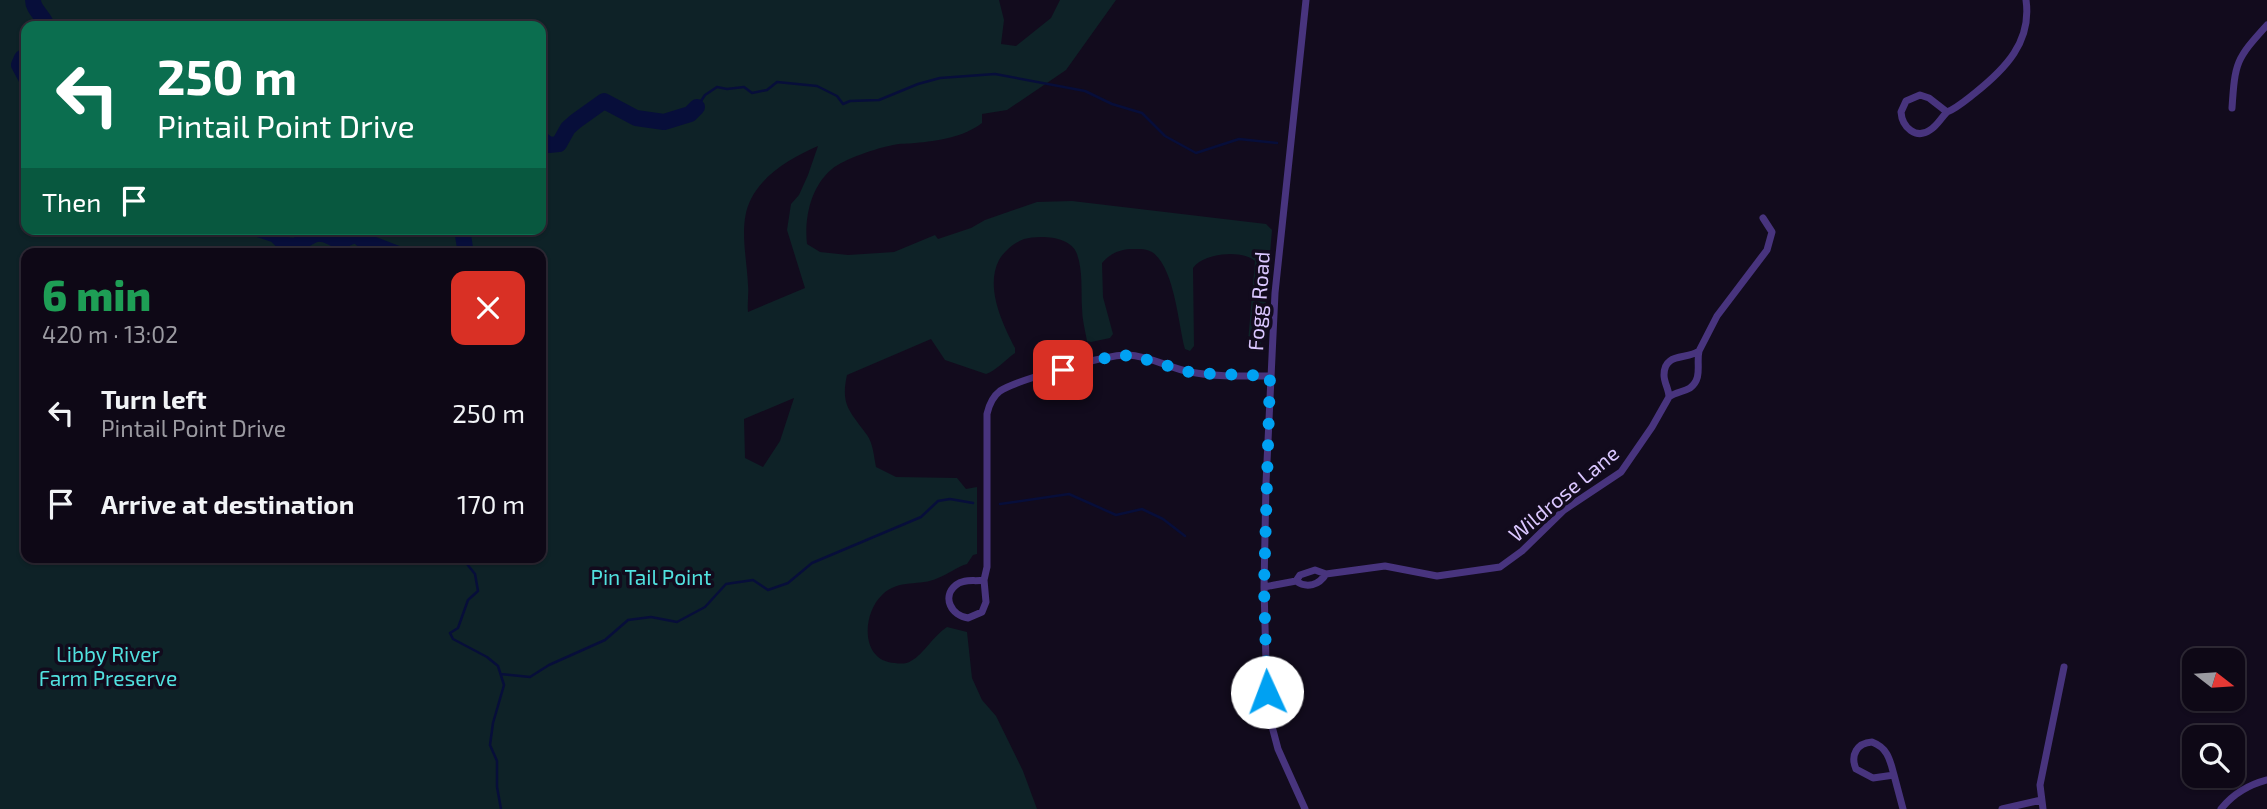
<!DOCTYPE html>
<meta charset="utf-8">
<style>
body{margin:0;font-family:"Exo 2",sans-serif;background:#1c1623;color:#f1f3f6;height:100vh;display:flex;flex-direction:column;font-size:26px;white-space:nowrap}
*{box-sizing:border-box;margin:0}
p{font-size:23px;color:#9b9aa1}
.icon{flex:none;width:38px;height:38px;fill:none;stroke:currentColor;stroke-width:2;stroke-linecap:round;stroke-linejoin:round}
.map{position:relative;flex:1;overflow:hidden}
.details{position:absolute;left:21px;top:248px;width:525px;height:315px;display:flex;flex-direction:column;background:#0e0816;border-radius:14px;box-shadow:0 2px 5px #0004,0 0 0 2px #2e2935}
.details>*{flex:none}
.hud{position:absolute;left:21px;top:21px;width:525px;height:214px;border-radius:14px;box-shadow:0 2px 5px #0004,0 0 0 2px #2e2935;background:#0b6e4f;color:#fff;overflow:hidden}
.needle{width:46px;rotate:107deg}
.fabs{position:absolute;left:2182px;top:648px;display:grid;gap:14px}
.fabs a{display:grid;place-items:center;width:63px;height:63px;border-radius:14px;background:#0e0816;box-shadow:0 2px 5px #0004,0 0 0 2px #2e2935;font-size:35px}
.pin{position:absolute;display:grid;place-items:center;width:60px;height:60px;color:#fff;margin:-30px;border-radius:14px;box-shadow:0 4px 10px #0006}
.me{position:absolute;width:77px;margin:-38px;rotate:358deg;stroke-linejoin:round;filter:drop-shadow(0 0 5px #0008)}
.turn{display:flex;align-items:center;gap:24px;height:147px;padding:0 21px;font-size:32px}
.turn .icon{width:91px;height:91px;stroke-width:2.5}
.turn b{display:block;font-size:49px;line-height:60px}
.then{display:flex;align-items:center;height:66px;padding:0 21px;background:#0003;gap:14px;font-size:26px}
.round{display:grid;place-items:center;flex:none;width:74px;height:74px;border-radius:14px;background:#1c1623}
.headline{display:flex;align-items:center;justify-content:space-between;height:119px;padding:0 21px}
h1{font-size:42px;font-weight:800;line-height:52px;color:#1e9e55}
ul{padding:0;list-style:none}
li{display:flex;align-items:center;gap:21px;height:91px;padding:0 21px}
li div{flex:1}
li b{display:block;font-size:26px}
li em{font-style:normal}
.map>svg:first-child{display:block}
.green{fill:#0e2227;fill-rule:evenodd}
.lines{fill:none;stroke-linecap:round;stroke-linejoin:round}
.stream{stroke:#070e3a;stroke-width:2.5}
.river{stroke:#070e3a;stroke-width:16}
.street{stroke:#48347e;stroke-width:7}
.route{stroke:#00a1f2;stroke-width:12;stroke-dasharray:0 21.6}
.labels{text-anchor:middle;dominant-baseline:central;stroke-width:7;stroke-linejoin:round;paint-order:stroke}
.street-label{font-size:21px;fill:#dbc7ff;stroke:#120b1d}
.park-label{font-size:21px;fill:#51e1df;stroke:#120b1d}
</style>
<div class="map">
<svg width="2267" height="809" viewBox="0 0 2267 809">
<rect width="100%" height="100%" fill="#120b1d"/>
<path class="green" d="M 0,0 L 999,0 L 1004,20 L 1001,44 L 1016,46 L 1051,18 L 1060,0 L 1116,0 L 1066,70 L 1007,110 L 982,114 L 982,123 C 964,137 938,141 915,143 C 908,144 900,143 893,145 C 877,148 844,159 832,169 C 811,186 804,218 807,244 L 820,252 L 848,255 L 879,253 L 894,252 L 935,235 L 938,239 L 971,228 L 985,220 L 1037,202 L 1072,201 L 1266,224 L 1272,230 L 1263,338 L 1259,348 L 1249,350 L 1248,342 L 1255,261 C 1242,249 1203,253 1193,268 L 1194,346 L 1190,351 L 1185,349 C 1178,324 1175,268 1152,252 C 1145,248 1138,249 1130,249 C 1118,250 1110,254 1102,263 L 1103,297 L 1113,334 L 1110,338 L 1091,342 L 1087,341 C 1085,330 1082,319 1082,308 C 1081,291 1083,271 1077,254 C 1071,236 1040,235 1024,239 C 1015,242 1004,251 999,260 C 985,287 1002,323 1015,348 L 1015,353 C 1006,359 996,371 986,374 L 945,360 L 931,339 L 847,375 C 840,406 851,412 867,435 C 873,443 874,457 876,467 L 896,477 L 957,478 L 966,489 L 977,487 L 977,554 L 973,555 L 967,564 C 956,567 949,574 938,578 C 920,587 899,578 882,595 C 862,614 860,661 895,663 C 900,664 907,664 911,661 C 924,654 933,636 947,627 L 967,632 L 972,678 L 982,700 L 996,716 L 1023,771 L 1037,809 L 0,809 ZM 541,26 L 541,229 L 26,229 L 26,26 ZM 818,146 L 808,175 L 799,195 L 791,204 L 787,230 L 805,288 L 748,312 C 747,303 749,294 748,285 C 747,258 738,224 751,199 C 764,173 793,157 818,146 ZM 26,254 L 541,254 L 541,558 L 26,558 ZM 794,398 L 780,441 L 763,467 L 745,458 L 744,419 Z"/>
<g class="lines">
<path class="stream" d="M 697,107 L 705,95 L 717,87 L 727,89 L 744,87 L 752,93 L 767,90 L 777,82 L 817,86 L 837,96 L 843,104 L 850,101 L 879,100 L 918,84 L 940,78 L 995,74 L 1085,91 L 1112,104 L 1142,113 L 1165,136 L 1196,153 L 1239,139 L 1277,143
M 1000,504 L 1069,494 L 1116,515 L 1142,509 L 1163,519 L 1185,536
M 468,558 L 467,564 L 475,574 L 478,591 L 468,600 L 458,628 L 450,633 L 453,639 L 487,657 L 498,666 L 504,685 L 493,723 L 490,745 L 497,761 L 497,787 L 501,809
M 501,674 L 530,677 L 549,665 L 605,640 L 628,620 L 651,617 L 677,622 L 705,607 L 726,584 L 753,580 L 768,590 L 788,583 L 812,563 L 921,517 L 938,501 L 950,499 L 973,503"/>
<path class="river" d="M 33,0 C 33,10 44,16 47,26
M 26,56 L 22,58 L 19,65 L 26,78
M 541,139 L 549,145 L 559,144 L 568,128 L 576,121 L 604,101 L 636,118 L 664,122 L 690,114 L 697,107
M 258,229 L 276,235 L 286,245 L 295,246 C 301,243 309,236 316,234 C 333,231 333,249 355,234 L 364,241 L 398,254
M 462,229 L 466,254"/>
<path class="street" d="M 1920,95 L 1929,98 L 1947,112 C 1941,118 1937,126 1930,130 C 1916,140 1902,127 1901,112 L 1906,101 Z
M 2232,108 C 2235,62 2236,59 2267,25
M 1947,112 C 1957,108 1966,100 1975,93 C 2005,69 2032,42 2026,0
M 1699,351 L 1717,316 L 1767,250 L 1772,232 L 1763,218
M 1699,351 C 1696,364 1703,378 1690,388 C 1683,392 1676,392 1669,397 C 1669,389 1664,383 1664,375 C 1664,352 1687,360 1699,351 Z
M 1326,574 C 1319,585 1307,589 1296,581 L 1300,575 L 1315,570 L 1326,574 L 1385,566 L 1437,576 L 1500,567 L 1522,551 L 1564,510 L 1621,472 L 1652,427 L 1669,397
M 984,580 L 987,567 L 987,414 C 989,405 992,397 1000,391 C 1017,380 1108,354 1128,355 C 1150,356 1169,368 1190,372 C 1216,377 1244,376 1270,376
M 984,580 L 986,602 L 982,612 L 968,618 C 952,616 941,597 956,585 C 964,578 975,582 984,580 Z
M 1264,587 L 1296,581
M 1872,742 C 1888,748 1890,760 1894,775 L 1873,778 L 1856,769 C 1850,755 1857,743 1872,742 Z
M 1894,775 L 1903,809
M 1305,809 L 1278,749 L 1270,719 L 1266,663 L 1264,587 L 1266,483 L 1275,293 L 1306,0
M 2002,809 L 2041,800
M 2043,809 L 2040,785 L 2064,667
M 2221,809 C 2233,794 2248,785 2267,780"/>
</g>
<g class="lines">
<path class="route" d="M 1063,370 L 1109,357 L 1130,355 L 1193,373 L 1270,376 L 1264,587 L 1267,692"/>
</g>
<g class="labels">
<g class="street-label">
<text transform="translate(1258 301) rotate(-86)">Fogg Road</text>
<text transform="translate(1563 493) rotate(-40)">Wildrose Lane</text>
</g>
<g class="park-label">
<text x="651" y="576">Pin Tail Point</text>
<text x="108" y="653">Libby River<tspan x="108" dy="24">Farm Preserve</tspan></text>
</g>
</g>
</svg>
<div class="fabs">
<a><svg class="needle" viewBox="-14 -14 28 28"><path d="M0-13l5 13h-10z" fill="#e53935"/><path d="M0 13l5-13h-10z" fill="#9b9aa1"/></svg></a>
<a><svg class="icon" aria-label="search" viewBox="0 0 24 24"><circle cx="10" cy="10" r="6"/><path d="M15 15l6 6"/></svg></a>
</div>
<div class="pin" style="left:1063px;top:370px;background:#d93025"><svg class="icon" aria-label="arrive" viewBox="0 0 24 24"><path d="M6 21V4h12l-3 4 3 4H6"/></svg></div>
<svg class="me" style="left:1267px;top:692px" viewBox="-20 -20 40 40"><circle r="19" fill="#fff"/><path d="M0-13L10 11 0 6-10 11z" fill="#00a1f2"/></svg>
<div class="hud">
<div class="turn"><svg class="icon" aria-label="left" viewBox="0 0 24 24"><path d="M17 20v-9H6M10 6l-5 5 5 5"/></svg><div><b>250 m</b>Pintail Point Drive</div></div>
<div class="then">Then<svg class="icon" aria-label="arrive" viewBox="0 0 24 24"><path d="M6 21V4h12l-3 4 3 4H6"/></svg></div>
</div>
<section class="details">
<div class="headline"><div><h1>6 min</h1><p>420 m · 13:02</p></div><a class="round" style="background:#d93025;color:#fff"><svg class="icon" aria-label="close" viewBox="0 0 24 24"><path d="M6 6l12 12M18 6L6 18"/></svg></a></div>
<ul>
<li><svg class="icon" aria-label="left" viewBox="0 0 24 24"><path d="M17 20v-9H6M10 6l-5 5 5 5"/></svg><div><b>Turn left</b><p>Pintail Point Drive</p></div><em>250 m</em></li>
<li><svg class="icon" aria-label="arrive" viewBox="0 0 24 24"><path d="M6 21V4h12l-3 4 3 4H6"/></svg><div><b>Arrive at destination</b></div><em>170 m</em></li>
</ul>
</section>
</div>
